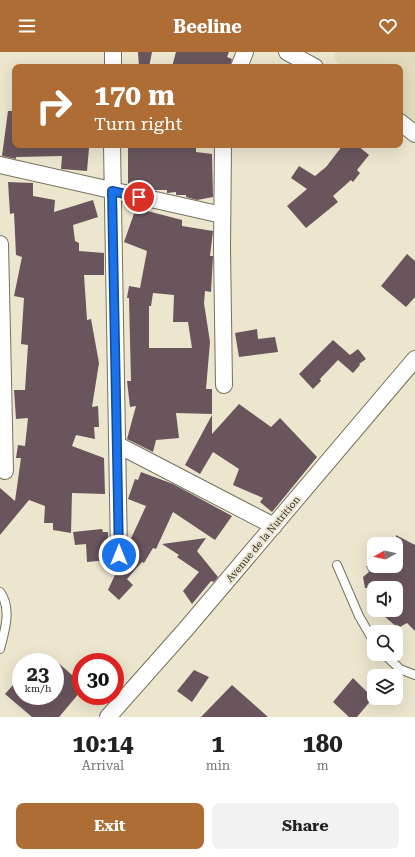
<!DOCTYPE html>
<style>
body{margin:0;font-family:"Roboto Serif",serif;background:#f2f2f2;color:#222;height:100vh;display:flex;flex-direction:column;font-size:15px;white-space:nowrap}
*{box-sizing:border-box;margin:0}
p{font-size:13px;color:#767676}
.icon{flex:none;width:22px;height:22px;fill:none;stroke:currentColor;stroke-width:2;stroke-linecap:round;stroke-linejoin:round}
.map{position:relative;height:665px;overflow:hidden}
.details{display:flex;flex-direction:column;background:#fff;flex:1}
.details>*{flex:none}
.top-card{position:absolute;left:12px;top:12px;width:391px;height:84px;border-radius:8px;box-shadow:0 4px 16px #0002;background:#ad6d35;color:#fff;overflow:hidden}
.needle{width:26px;rotate:262deg}
.tools{position:absolute;left:367px;top:485px;display:grid;gap:8px}
.tools a{display:grid;place-items:center;width:36px;height:36px;border-radius:8px;background:#fff;box-shadow:0 4px 16px #0002;font-size:20px}
.speed{position:absolute;left:12px;top:601px;display:flex;gap:8px;font-size:20px;font-weight:700;text-align:center}
.speed>*{display:grid;place-content:center;width:52px;height:52px;border-radius:50%;background:#fff;box-shadow:0 4px 16px #0002;line-height:1}
.speed small{font-size:10px;font-weight:400}
.speed .limit{border:6px solid #d22;background:#fff;color:#111}
.pin{position:absolute;display:grid;place-items:center;width:34px;height:34px;color:#fff;margin:-17px;border:2px solid #fff;border-radius:50%;box-shadow:0 1px 4px #0007}
.me{position:absolute;width:44px;margin:-22px;rotate:0deg;stroke-linejoin:round;filter:drop-shadow(0 0 3px #0008)}
.turn{display:flex;align-items:center;gap:14px;height:84px;padding:0 16px;font-size:18px}
.turn .icon{width:52px;height:52px;stroke-width:2.5}
.turn b{display:block;font-size:28px;line-height:34px}
.eta{display:flex;justify-content:space-evenly;align-items:center;height:68px;text-align:center}
.eta b{font-size:24px;font-weight:700;line-height:28px}
.primary-button{display:flex;gap:8px;margin-top:auto;padding:8px 16px}
.primary-button a{flex:1;height:46px;border-radius:8px;background:#ad6d35;color:#fff;font-size:16px;font-weight:700;line-height:46px;text-align:center}
.primary-button a+a{background:#f2f2f2;color:#222}
header{display:flex;justify-content:space-between;align-items:center;height:52px;padding:0 16px;background:#ad6d35;color:#fff;font-size:18px;font-weight:700}
.map>svg:first-child{display:block}
.built{fill:#e2dbbd}
.building{fill:#6a555d;fill-rule:evenodd}
.lines{fill:none;stroke-linecap:round;stroke-linejoin:round}
.lane-casing{stroke:#76705c;stroke-width:10}
.street-casing{stroke:#76705c;stroke-width:18}
.lane{stroke:#fff;stroke-width:8}
.street{stroke:#fff;stroke-width:16}
.route-casing{stroke:#114b97;stroke-width:10}
.route{stroke:#1a73e8;stroke-width:7}
.labels{text-anchor:middle;dominant-baseline:central;stroke-width:4;stroke-linejoin:round;paint-order:stroke}
.street-label{font-size:10px;fill:#333128;stroke:#ece6cf}
</style>
<header><svg class="icon" aria-label="menu" viewBox="0 0 24 24"><path d="M4 6h16M4 12h16M4 18h16"/></svg>Beeline<svg class="icon" aria-label="heart" viewBox="0 0 24 24"><path d="M12 20l-8-8c-3-5 5-10 8-4 3-6 11-1 8 4z"/></svg></header>
<div class="map">
<svg width="415" height="665" viewBox="0 0 415 665">
<rect width="100%" height="100%" fill="#ece6cf"/>
<path class="built" d="M 335,0 L 415,0 L 415,78 L 400,64 L 400,15 L 344,15 L 334,7 Z"/>
<path class="building" d="M 138,0 L 152,0 L 149,15 L 139,15 Z
M 176,0 L 229,0 L 227,5 L 232,7 L 230,15 L 172,15 Z
M 8,59 L 15,59 L 15,93 L 47,93 L 89,96 L 87,119 L 61,117 L 62,104 L 16,105 L 16,107 L 2,104 Z
M 128,93 L 196,93 L 196,100 L 212,102 L 213,145 L 197,148 L 186,145 L 186,143 L 176,143 L 176,140 L 167,141 L 167,138 L 154,138 L 128,132 Z
M 343,93 L 357,93 L 369,103 L 357,118 L 360,121 L 353,130 L 351,128 L 333,144 L 338,150 L 306,176 L 287,154 L 307,137 L 291,126 L 299,114 L 315,124 L 326,115 Z
M 8,130 L 33,131 L 33,144 L 55,148 L 54,160 L 93,148 L 98,165 L 73,173 L 75,189 L 79,191 L 79,199 L 104,201 L 104,223 L 84,223 L 87,268 L 91,267 L 99,311 L 92,355 L 98,354 L 99,375 L 94,375 L 95,387 L 76,383 L 72,394 L 104,406 L 105,442 L 72,441 L 71,481 L 53,478 L 53,471 L 44,471 L 45,454 L 29,448 L 0,483 L 0,436 L 15,449 L 21,406 L 16,406 L 18,393 L 25,394 L 28,366 L 16,367 L 14,338 L 25,338 L 28,293 L 21,292 L 24,246 L 14,244 L 22,205 L 16,203 L 14,161 L 10,162 Z
M 136,156 L 182,168 L 182,174 L 213,179 L 210,204 L 213,204 L 211,240 L 205,239 L 204,251 L 210,290 L 206,337 L 212,337 L 212,362 L 176,361 L 179,386 L 156,388 L 153,400 L 127,387 L 136,354 L 130,355 L 127,329 L 131,329 L 129,246 L 127,246 L 129,234 L 140,236 L 147,199 L 124,190 ZM 153,241 L 174,243 L 173,270 L 188,270 L 192,296 L 149,296 L 149,254 L 151,254 Z
M 407,202 L 415,209 L 415,245 L 406,255 L 381,234 Z
M 257,277 L 258,287 L 275,285 L 278,300 L 239,305 L 235,281 Z
M 333,288 L 350,303 L 358,297 L 366,307 L 359,312 L 360,313 L 353,321 L 338,308 L 320,327 L 321,329 L 313,337 L 299,322 Z
M 239,352 L 271,375 L 280,366 L 317,405 L 272,460 L 260,450 L 263,446 L 233,433 L 239,417 L 213,400 L 200,422 L 185,413 L 212,363 L 212,382 Z
M 141,420 L 173,432 L 232,464 L 215,488 L 173,460 L 156,497 L 153,496 L 144,511 L 142,510 L 127,527 L 133,533 L 119,548 L 108,538 L 120,512 L 127,507 L 128,493 L 146,454 L 128,447 L 135,427 L 138,428 Z
M 102,477 L 103,480 L 108,480 L 108,508 L 87,510 L 86,492 L 75,493 L 73,480 Z
M 396,483 L 415,493 L 415,579 L 407,571 L 398,576 L 377,558 L 396,558 L 396,536 L 365,536 L 363,525 L 369,520 L 366,514 L 396,514 Z
M 206,486 L 197,499 L 218,525 L 214,530 L 211,529 L 192,552 L 183,539 L 199,520 L 177,505 L 179,503 L 162,492 Z
M 55,608 L 81,631 L 81,639 L 59,665 L 32,665 L 5,642 L 21,624 L 21,644 L 55,644 Z
M 194,618 L 209,625 L 192,650 L 177,639 Z
M 353,626 L 373,646 L 357,665 L 349,665 L 333,650 Z
M 232,633 L 268,665 L 201,665 Z"/>
<g class="lines">
<defs>
<path id="lane" d="M 337,513 L 359,564 L 374,590
M 0,540 C 12,556 5,578 0,597
M 384,602 L 400,617 L 415,623"/>
<path id="street" d="M 287,0 L 315,15
M 113,15 L 113,0
M 239,15 L 245,0
M 400,70 L 415,82
M 112,93 L 119,503
M 223,93 L 222,195 L 224,333
M 0,113 L 222,163
M 0,192 L 5,419
M 118,393 L 274,474
M 108,665 L 186,577 L 415,307"/>
</defs>
<use href="#lane" class="lane-casing"/>
<use href="#street" class="street-casing"/>
<use href="#lane" class="lane"/>
<use href="#street" class="street"/>
</g>
<g class="lines">
<defs>
<path id="route" d="M 119,503 L 112,139 L 139,145"/>
</defs>
<use href="#route" class="route-casing"/>
<use href="#route" class="route"/>
</g>
<g class="labels">
<g class="street-label">
<text transform="translate(263 487) rotate(-50)">Avenue de la Nutrition</text>
</g>
</g>
</svg>
<div class="tools">
<a><svg class="needle" viewBox="-14 -14 28 28"><path d="M0-13l5 13h-10z" fill="#e53935"/><path d="M0 13l5-13h-10z" fill="#767676"/></svg></a>
<a><svg class="icon" aria-label="sound" viewBox="0 0 24 24"><path d="M4 9h4l5-4v14l-5-4H4zM17 9q2 3 0 6"/></svg></a>
<a><svg class="icon" aria-label="search" viewBox="0 0 24 24"><circle cx="10" cy="10" r="6"/><path d="M15 15l6 6"/></svg></a>
<a><svg class="icon" aria-label="layers" viewBox="0 0 24 24"><path d="M12 4l9 5-9 5-9-5zM3 14l9 5 9-5"/></svg></a>
</div>
<div class="speed"><div>23<small>km/h</small></div><div class="limit">30</div></div>
<div class="pin" style="left:139px;top:145px;background:#d93025"><svg class="icon" aria-label="arrive" viewBox="0 0 24 24"><path d="M6 21V4h12l-3 4 3 4H6"/></svg></div>
<svg class="me" style="left:119px;top:503px" viewBox="-20 -20 40 40"><circle r="17" fill="#1a73e8" stroke="#fff" stroke-width="3"/><path d="M0-11L8 9 0 5-8 9z" fill="#fff"/></svg>
<div class="top-card">
<div class="turn"><svg class="icon" aria-label="right" viewBox="0 0 24 24"><path d="M7 20v-9h11M14 6l5 5-5 5"/></svg><div><b>170 m</b>Turn right</div></div>
</div>
</div>
<section class="details">
<div class="eta">
<div><b>10:14</b><p>Arrival</p></div>
<div><b>1</b><p>min</p></div>
<div><b>180</b><p>m</p></div>
</div>
<div class="primary-button"><a>Exit</a><a>Share</a></div>
</section>
